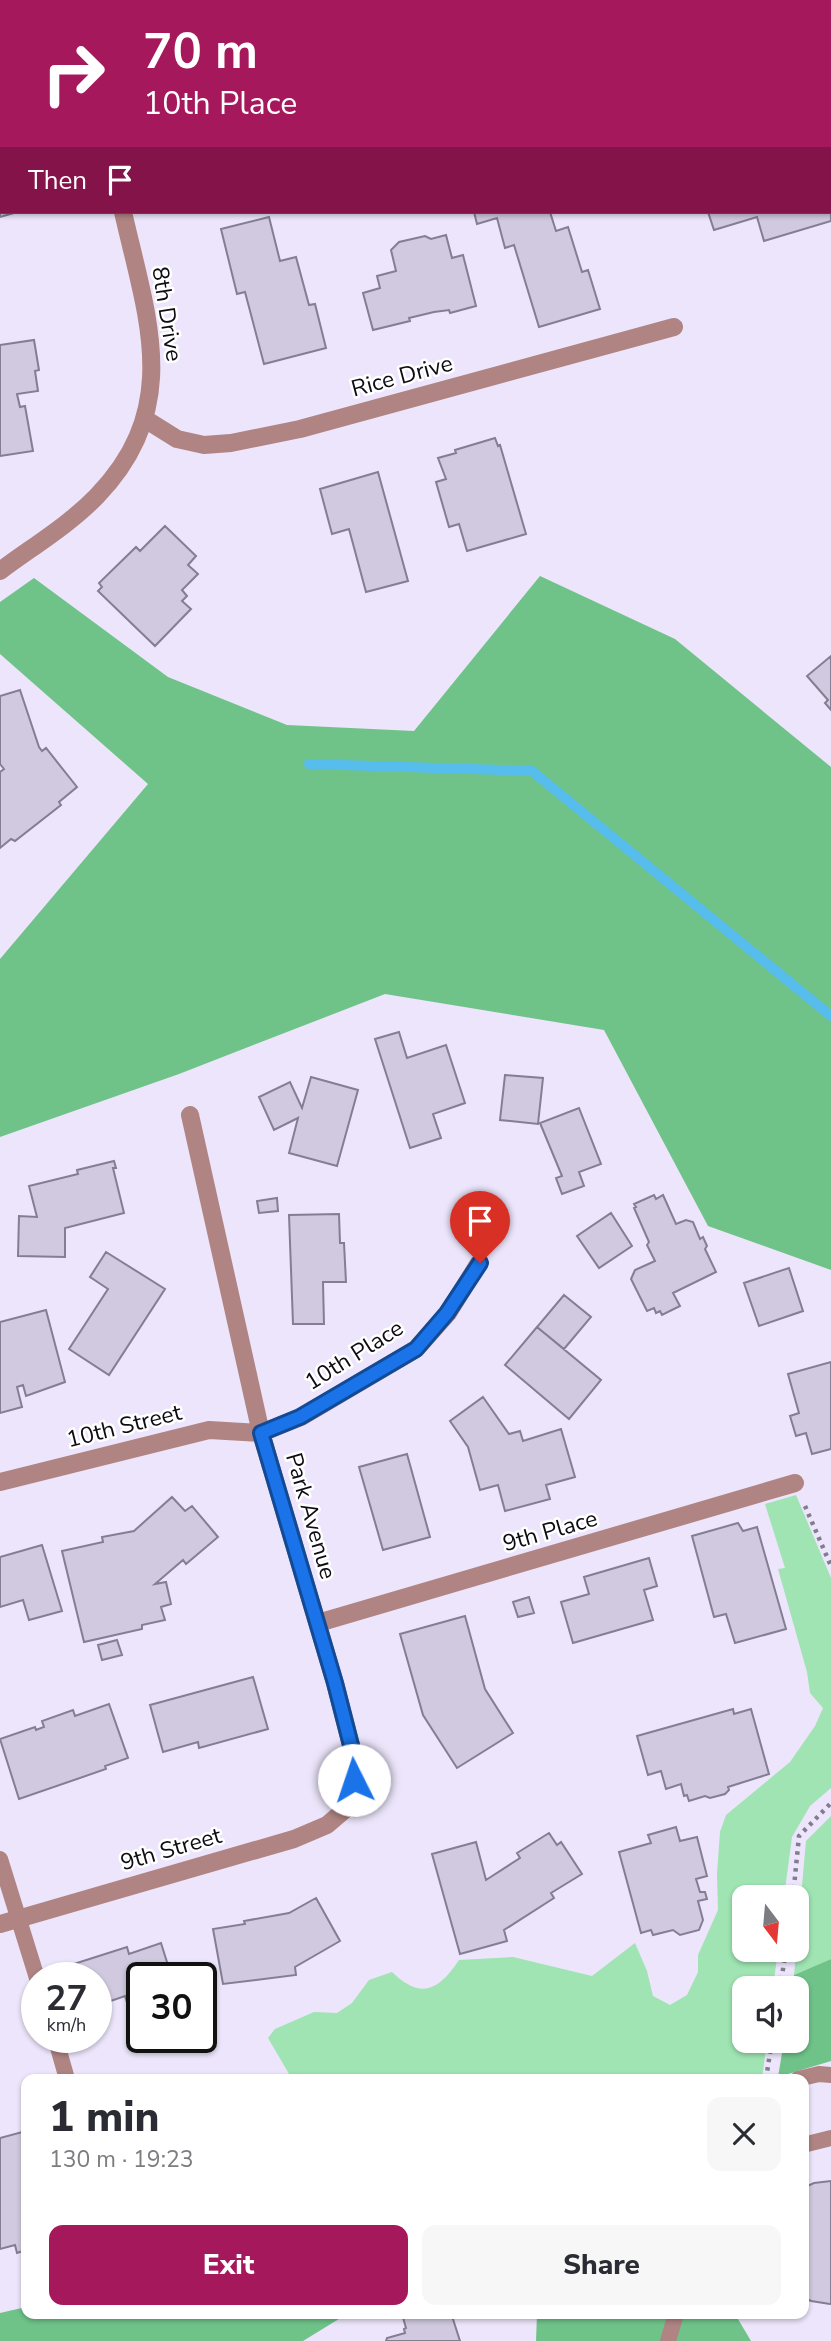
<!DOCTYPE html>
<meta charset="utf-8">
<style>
body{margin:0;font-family:"Nunito Sans",sans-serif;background:#f7f7f7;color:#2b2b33;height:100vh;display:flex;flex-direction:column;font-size:26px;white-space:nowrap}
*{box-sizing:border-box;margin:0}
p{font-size:23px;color:#7c7c81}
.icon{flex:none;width:38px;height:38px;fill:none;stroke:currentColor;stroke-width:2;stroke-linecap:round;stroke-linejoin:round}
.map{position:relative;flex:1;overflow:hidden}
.details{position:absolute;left:21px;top:2074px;width:788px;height:245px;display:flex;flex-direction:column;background:#fff;border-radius:14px;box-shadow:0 2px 5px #0004}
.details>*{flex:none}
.banner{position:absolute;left:0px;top:0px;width:831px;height:214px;box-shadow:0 2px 5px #0004;background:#a5185c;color:#fff;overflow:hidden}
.needle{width:46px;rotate:164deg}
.fabs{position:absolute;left:732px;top:1885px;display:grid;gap:14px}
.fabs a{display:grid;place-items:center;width:77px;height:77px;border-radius:14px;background:#fff;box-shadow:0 2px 5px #0004;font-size:35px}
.speed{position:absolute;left:21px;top:1962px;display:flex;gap:14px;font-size:35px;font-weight:700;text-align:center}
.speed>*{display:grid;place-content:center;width:91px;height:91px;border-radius:50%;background:#fff;box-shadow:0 2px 5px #0004;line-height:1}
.speed small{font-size:18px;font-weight:400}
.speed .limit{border:4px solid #111;border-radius:10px;background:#fff;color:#111}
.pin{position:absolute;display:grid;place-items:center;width:60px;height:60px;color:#fff;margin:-72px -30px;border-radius:50% 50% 50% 0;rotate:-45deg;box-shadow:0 0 7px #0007}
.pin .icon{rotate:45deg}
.me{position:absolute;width:77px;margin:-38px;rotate:356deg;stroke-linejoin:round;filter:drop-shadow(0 0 5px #0008)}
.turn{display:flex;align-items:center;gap:24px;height:147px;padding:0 28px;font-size:32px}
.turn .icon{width:91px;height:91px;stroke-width:2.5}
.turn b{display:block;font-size:49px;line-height:60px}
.then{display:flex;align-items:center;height:66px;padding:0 28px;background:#0003;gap:14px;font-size:26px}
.round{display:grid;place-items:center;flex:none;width:74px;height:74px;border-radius:14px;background:#f7f7f7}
.summary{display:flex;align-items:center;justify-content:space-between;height:119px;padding:0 28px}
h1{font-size:42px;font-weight:800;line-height:52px}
.cta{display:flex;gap:14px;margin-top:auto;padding:14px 28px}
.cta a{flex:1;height:80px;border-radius:14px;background:#a5185c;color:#fff;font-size:28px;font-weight:800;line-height:80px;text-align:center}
.cta a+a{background:#f7f7f7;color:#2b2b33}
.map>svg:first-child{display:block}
.green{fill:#9fe4b2}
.forest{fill:#6fc389}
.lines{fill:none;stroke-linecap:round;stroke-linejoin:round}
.stream{stroke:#56bded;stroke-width:10}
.building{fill:#d0c9df;stroke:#847e92;stroke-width:2}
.path{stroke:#827d8c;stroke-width:4.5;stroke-dasharray:3.5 5;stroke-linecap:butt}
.service{stroke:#af8482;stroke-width:16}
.minor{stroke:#af8482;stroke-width:18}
.route-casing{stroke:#114b97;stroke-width:18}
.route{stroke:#1a73e8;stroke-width:12}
.labels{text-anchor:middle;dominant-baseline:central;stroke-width:5;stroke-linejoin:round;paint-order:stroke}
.street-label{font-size:23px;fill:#0e0c13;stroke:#fff}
</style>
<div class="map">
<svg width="831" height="2341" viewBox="0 0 831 2341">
<rect width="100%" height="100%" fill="#ece5fb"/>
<path class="green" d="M 796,1495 L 831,1578 L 831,1788 L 810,1806 L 792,1837 L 784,1897 L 744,1897 L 744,1950 L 778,1950 L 773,1988 L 744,1988 L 744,2040 L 767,2041 L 762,2079 L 292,2079 L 268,2038 L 275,2029 L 314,2012 L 337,2013 L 352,2003 L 369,1980 L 392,1972 C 420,1999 438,1992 459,1960 L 513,1957 L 592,1976 L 635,1943 L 647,1971 L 653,1996 L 670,2005 L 687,1995 L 698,1972 L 698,1955 L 718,1910 L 717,1874 L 720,1832 L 726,1815 L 790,1762 L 815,1726 L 823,1708 L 810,1693 L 807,1672 L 778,1569 L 785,1568 L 765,1504 Z
M 831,1816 L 831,1959 L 794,1975 L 806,1841 Z"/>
<path class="forest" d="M 540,576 L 675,639 L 831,767 L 831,1270 L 708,1226 L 604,1030 L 385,994 L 179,1074 L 0,1137 L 0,959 L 148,784 L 0,654 L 0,602 L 34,578 L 168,677 L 287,725 L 414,731 Z
M 831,1959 L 831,2061 L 778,2077 L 784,2041 L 796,2040 L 796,1988 L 792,1988 L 794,1975 Z
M 26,2307 L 26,2314 L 347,2314 L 303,2341 L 0,2341 L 0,2313 Z
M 537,2314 L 735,2314 L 751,2341 L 536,2341 Z"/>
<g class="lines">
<path class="stream" d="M 309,764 L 532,771 L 831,1016"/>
</g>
<path class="building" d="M 0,164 L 2,212 L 14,213 L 0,217 Z
M 830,192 L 831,221 L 764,241 L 757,217 L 714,230 L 708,212 L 830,212 Z
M 474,212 L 550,212 L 556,231 L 568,227 L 582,272 L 588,270 L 600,309 L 539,327 L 514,245 L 505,248 L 497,218 L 477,224 Z
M 269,217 L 280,261 L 296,257 L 309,305 L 315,304 L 326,348 L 264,364 L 245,292 L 237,294 L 221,229 Z
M 446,235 L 452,258 L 463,255 L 476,306 L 450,313 L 449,310 L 434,312 L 409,318 L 410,321 L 373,330 L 363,293 L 380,288 L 377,276 L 396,271 L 391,250 L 399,242 L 425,236 L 431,239 Z
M 34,340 L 39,370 L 35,371 L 38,391 L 17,394 L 20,407 L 25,406 L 33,451 L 0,456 L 0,345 Z
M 495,438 L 498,446 L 500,445 L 526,534 L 467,551 L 459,524 L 449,527 L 436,482 L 446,479 L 438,458 L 456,453 L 455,450 Z
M 378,472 L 408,581 L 366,592 L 349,529 L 332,534 L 320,489 Z
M 165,526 L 196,556 L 188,565 L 198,574 L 182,590 L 187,596 L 182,601 L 191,609 L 155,646 L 98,591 L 102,587 L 99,583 L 136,547 L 140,551 Z
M 831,656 L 831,710 L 825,703 L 828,700 L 807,676 Z
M 20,690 L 39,747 L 42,751 L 46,748 L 77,787 L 59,802 L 61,805 L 15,841 L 11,839 L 0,848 L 0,772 L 4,769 L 0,764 L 0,696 Z
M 399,1032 L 407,1058 L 446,1045 L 465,1103 L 433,1114 L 441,1138 L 410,1148 L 375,1039 Z
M 505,1075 L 543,1078 L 538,1124 L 500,1120 Z
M 311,1077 L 358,1090 L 337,1166 L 289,1153 L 298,1118 L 274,1130 L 259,1097 L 290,1082 L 302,1108 Z
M 579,1108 L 601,1164 L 579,1172 L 584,1186 L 562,1194 L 556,1178 L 562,1176 L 540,1123 Z
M 114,1161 L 116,1168 L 113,1168 L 124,1213 L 65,1228 L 65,1257 L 18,1256 L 19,1216 L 37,1217 L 29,1186 L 78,1174 L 77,1170 Z
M 654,1195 L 656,1199 L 663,1195 L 676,1224 L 686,1220 L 693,1222 L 700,1239 L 703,1237 L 707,1246 L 705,1249 L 716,1272 L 673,1293 L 680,1306 L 662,1315 L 660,1311 L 656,1313 L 654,1308 L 647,1311 L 631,1279 L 635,1270 L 655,1261 L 647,1245 L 649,1242 L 634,1208 L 636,1207 L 634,1204 Z
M 277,1198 L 278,1211 L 259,1213 L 257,1201 Z
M 611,1213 L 632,1246 L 599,1268 L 577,1236 Z
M 339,1214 L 340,1243 L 344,1243 L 346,1282 L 323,1282 L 324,1324 L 293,1324 L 289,1215 Z
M 106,1252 L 165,1289 L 109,1375 L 69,1349 L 108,1289 L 90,1277 Z
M 789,1268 L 803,1311 L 759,1326 L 744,1283 Z
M 564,1295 L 591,1317 L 564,1349 L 537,1327 Z
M 46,1310 L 65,1382 L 26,1396 L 23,1385 L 17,1387 L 22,1407 L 0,1413 L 0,1322 Z
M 537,1327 L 601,1380 L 569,1419 L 505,1365 Z
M 831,1362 L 831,1449 L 812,1454 L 806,1433 L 796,1436 L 790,1416 L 799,1413 L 788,1374 Z
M 483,1397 L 509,1434 L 520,1431 L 523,1441 L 561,1429 L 575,1477 L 546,1485 L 550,1499 L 505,1511 L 498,1485 L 480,1490 L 468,1447 L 450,1421 Z
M 407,1454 L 430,1537 L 383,1550 L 359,1467 Z
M 172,1497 L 185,1511 L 192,1506 L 218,1537 L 186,1564 L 183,1560 L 155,1584 L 166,1582 L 171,1604 L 161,1607 L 165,1620 L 142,1625 L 142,1629 L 84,1642 L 62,1551 L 103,1542 L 102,1537 L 134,1531 Z
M 738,1523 L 743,1531 L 757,1527 L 786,1629 L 735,1643 L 726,1614 L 714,1617 L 692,1536 Z
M 42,1545 L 62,1611 L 29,1620 L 23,1600 L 0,1607 L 0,1557 Z
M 649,1558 L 657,1586 L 644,1590 L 653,1620 L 573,1643 L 561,1602 L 589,1594 L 584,1577 Z
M 529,1597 L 534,1613 L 518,1617 L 513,1602 Z
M 465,1616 L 485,1689 L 513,1733 L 457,1768 L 423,1715 L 400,1634 Z
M 117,1640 L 122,1655 L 102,1660 L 98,1645 Z
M 253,1677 L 268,1729 L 199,1748 L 198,1742 L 163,1752 L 150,1705 Z
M 109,1704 L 128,1758 L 105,1766 L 106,1769 L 19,1799 L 0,1739 L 35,1727 L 36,1730 L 44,1727 L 42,1721 L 73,1710 L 75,1716 Z
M 733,1709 L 734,1714 L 751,1709 L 769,1774 L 728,1787 L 729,1790 L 725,1794 L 710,1798 L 705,1796 L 689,1801 L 687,1795 L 684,1796 L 681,1784 L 666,1789 L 661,1771 L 648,1775 L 637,1736 Z
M 676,1827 L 680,1841 L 697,1837 L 707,1876 L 696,1879 L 700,1892 L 705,1892 L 707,1899 L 698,1901 L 703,1920 L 699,1930 L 680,1935 L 673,1930 L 653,1935 L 651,1930 L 641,1933 L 619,1852 L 651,1843 L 648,1835 Z
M 549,1833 L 557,1845 L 561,1842 L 582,1874 L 551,1893 L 554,1898 L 504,1930 L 507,1941 L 460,1954 L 432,1854 L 476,1842 L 486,1880 L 520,1858 L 517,1853 Z
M 316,1898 L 340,1941 L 295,1967 L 296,1975 L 223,1984 L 213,1929 L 245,1924 L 244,1921 L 289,1913 Z
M 161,1943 L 172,1978 L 142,1978 L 142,2005 L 129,2009 L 125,1996 L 96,2006 L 96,1978 L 57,1978 L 55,1970 L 127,1947 L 129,1954 Z
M 26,2131 L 26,2250 L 17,2253 L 15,2245 L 0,2249 L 0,2138 Z
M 831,2181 L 831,2304 L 830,2304 L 811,2301 L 803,2297 L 803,2188 L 814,2183 Z
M 402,2314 L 448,2314 L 449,2316 L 452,2316 L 460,2341 L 386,2341 L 387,2338 L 405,2333 L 404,2329 L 406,2328 Z"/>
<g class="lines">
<path class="path" d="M 805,1506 L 831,1566
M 793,1897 L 799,1836 L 831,1803
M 780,1988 L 786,1950
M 766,2079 L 772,2040"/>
<path class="service" d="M 0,1859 L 37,1978
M 55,2037 L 67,2079
M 798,2079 L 819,2074 L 831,2075
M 803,2145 L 831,2138
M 668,2341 L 676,2314"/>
<path class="minor" d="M 81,0 L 81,2
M 830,57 L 831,56
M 145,419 L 177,439 L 204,445 L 231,443 L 300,429 L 674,327
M 0,571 C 32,547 69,525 97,496 C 183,407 147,318 123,212
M 0,1482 L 209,1430 L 261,1433 L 301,1417 L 416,1349 L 448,1313 L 479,1263
M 318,1623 L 795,1483
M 0,1924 L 294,1839 L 327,1825 L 348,1807 L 354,1780 L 353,1753 L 335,1683 L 261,1433 L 190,1115"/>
</g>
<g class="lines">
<defs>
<path id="route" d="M 354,1780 L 353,1753 L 335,1683 L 261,1433 L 300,1417 L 416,1349 L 447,1313 L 480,1263"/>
</defs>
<use href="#route" class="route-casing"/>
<use href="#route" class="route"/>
</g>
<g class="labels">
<g class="street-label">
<text transform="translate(167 314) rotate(81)">8th Drive</text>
<text transform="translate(402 376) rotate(-15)">Rice Drive</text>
<text transform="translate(354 1355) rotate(-32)">10th Place</text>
<text transform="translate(124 1426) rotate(-14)">10th Street</text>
<text transform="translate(311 1516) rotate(74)">Park Avenue</text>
<text transform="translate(550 1531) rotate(-16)">9th Place</text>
<text transform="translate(171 1849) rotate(-16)">9th Street</text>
</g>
</g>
</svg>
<div class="fabs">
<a><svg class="needle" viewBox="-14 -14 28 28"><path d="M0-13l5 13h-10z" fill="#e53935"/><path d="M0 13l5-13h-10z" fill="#7c7c81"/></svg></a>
<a><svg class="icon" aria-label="sound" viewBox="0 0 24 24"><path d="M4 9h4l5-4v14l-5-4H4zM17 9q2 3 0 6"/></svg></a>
</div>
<div class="speed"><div>27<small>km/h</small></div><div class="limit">30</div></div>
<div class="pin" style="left:480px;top:1263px;background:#d93025"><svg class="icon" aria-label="arrive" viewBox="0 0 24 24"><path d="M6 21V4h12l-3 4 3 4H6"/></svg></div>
<svg class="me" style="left:354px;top:1780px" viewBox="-20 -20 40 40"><circle r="19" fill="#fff"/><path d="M0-13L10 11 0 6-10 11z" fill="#1a73e8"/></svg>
<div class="banner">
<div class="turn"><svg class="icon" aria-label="right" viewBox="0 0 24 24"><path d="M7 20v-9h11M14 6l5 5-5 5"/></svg><div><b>70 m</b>10th Place</div></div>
<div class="then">Then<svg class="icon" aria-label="arrive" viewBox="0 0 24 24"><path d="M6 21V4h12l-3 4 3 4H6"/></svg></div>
</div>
<section class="details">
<div class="summary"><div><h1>1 min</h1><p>130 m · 19:23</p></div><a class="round"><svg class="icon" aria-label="close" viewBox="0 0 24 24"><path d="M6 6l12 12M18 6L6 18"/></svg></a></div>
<div class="cta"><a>Exit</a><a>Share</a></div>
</section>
</div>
